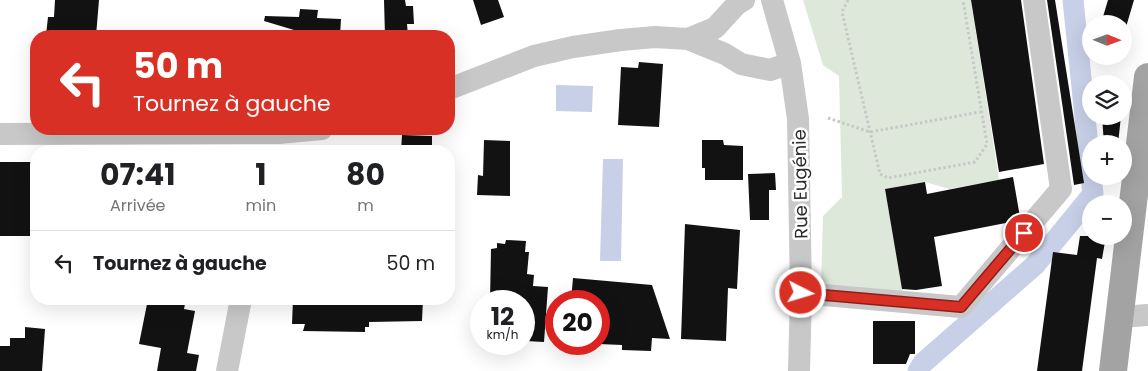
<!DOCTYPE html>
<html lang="fr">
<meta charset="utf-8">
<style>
body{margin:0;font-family:Poppins,sans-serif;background:#f2f2f2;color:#202124;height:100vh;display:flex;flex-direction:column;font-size:19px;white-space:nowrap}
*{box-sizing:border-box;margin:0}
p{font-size:16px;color:#757577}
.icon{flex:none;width:28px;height:28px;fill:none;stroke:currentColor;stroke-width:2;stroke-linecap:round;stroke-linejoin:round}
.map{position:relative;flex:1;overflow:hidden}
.drawer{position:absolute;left:30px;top:145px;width:425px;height:160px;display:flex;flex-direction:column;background:#fff;border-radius:20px;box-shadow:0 5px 20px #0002}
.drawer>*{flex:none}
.top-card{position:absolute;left:30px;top:30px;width:425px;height:105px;border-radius:20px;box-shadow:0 5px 20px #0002;background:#d93025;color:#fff;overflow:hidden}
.needle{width:32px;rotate:91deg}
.controls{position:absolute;left:1082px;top:15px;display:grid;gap:10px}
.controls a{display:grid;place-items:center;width:50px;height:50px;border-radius:50%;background:#fff;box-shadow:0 5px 20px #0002;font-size:25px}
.speed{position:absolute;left:470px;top:290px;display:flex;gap:10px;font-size:25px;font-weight:700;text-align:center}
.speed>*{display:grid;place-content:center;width:65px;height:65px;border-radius:50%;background:#fff;box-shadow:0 5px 20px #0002;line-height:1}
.speed small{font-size:12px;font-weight:400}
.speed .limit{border:8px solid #d22;background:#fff;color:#111}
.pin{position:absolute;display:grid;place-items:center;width:42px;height:42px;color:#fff;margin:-21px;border:2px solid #fff;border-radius:50%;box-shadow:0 1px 5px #0007}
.me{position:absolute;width:55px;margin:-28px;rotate:95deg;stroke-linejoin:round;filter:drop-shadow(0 0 4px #0008)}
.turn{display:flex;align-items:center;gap:18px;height:105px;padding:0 20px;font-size:22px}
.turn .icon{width:65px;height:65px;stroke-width:2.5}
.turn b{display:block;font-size:35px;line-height:42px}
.eta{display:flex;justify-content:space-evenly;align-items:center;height:85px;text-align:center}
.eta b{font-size:30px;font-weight:700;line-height:35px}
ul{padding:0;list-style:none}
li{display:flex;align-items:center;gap:15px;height:65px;padding:0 20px;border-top:1px solid #e0e0e0}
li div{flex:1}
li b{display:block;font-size:19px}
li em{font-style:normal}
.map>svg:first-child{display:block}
.green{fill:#dde8da}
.water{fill:#c7d0e7}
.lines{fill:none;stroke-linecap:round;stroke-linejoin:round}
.canal{stroke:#c7d0e7;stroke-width:21}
.building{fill:#121212}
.path{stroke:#c8c8c8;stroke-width:3;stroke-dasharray:2.5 2.5;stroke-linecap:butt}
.minor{stroke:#c8c8c8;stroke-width:22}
.major{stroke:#a3a3a3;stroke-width:28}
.route-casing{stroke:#8d1f18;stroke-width:12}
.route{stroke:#d93025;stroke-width:9}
.labels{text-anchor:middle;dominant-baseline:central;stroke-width:5;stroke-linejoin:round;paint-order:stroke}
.street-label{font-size:18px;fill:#2b2b2b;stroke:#fff}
</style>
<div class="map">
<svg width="1148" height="371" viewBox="0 0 1148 371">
<rect width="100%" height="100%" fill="#fff"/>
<path class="green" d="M 803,0 L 971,0 L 999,180 L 949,189 L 925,182 L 885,189 L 903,292 L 821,287 L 823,216 L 842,197 L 839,76 L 823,65 Z"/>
<path class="water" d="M 556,85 L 593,86 L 592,112 L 556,111 Z
M 603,159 L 623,159 L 621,261 L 600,261 Z"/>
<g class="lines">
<path class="canal" d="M 1073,0 L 1091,175
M 918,371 L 923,363 L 1035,265 L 1093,194 L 1091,176"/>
</g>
<path class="building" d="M 55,0 L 99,0 L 96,36 L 46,35 L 48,17 L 54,17 Z
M 384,0 L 405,0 L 406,6 L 413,6 L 414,24 L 407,24 L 408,36 L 385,36 Z
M 473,0 L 498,0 L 504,17 L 481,25 Z
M 971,0 L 1021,0 L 1044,164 L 999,172 Z
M 1047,0 L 1055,0 L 1084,183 L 1074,185 Z
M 1108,0 L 1134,0 L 1126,27 L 1124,24 L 1102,20 Z
M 300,9 L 318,10 L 317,18 L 341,19 L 340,36 L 314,36 L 264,21 L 265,16 L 299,17 Z
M 639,62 L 663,64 L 659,127 L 618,125 L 621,67 L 638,68 Z
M 1102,116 L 1121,116 L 1118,144 L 1104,144 Z
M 402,135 L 432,136 L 432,151 L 401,151 Z
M 484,140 L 510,141 L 510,196 L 477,195 L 478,175 L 483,176 Z
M 702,140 L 723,140 L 724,145 L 743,146 L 743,180 L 705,180 L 705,168 L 702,168 Z
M 0,162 L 36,162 L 36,236 L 0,236 Z
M 775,173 L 776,190 L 769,190 L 769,220 L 750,220 L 748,174 Z
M 1013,177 L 1020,217 L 1016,221 L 934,237 L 942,286 L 916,290 L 902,289 L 885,189 L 925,182 L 927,194 Z
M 685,224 L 740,230 L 737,289 L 728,288 L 726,341 L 681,339 Z
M 1080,236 L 1106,236 L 1102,259 L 1097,258 L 1082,371 L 1037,371 L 1053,252 L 1077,255 Z
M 506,240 L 526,241 L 525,252 L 529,252 L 527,274 L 534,275 L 533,286 L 548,287 L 544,342 L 526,341 L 524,301 L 490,301 L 491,249 L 497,248 L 497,243 L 505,244 Z
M 573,278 L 652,285 L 670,339 L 652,338 L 651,351 L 622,350 L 622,345 L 599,344 L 599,301 L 571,301 Z
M 148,299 L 186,299 L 184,309 L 195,311 L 187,353 L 199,355 L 196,371 L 157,371 L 161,348 L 139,344 Z
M 293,299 L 423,299 L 422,321 L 369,322 L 369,327 L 365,327 L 365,332 L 303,331 L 305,324 L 292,324 Z
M 873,321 L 915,321 L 915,354 L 910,354 L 906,364 L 873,364 Z
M 25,327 L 45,329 L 42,371 L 0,371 L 0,346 L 10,346 L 10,338 L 25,338 Z"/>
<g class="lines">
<path class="path" d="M 848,0 L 842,12 L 880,174 L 888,178 L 975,162 L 987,144 L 963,0
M 828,118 L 870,132 L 980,112"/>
<path class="minor" d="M 772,0 L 790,63 L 798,119 L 801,293 L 799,371
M 688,39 L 715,28 L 736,5 L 744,0
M 449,89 L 534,56 L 573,47 L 621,40 L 655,37 L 688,39 L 725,54 L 741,64 L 770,70 L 790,63
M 0,134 L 279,133 L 322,129
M 801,293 L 961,307 L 1061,189 L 1034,0
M 1120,317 L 1148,315
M 227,371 L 241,299"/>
<path class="major" d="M 1113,371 L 1148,77"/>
</g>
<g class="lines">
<defs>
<path id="route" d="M 801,293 L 961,307 L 1024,233"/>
</defs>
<use href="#route" class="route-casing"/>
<use href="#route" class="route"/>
</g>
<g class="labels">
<g class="street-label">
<text transform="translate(800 184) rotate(-91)">Rue Eugénie</text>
</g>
</g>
</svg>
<div class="controls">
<a><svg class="needle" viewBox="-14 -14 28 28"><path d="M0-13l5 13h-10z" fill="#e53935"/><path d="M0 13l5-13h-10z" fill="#757577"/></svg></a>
<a><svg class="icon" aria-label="layers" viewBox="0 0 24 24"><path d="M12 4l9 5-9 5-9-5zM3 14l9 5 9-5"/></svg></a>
<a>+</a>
<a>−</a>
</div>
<div class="speed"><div>12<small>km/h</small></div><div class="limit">20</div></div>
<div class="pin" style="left:1024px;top:233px;background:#d93025"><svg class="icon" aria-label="arrive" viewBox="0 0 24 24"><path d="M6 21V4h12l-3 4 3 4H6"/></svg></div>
<svg class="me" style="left:801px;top:293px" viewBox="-20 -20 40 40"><circle r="17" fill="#d93025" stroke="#fff" stroke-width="3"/><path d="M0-11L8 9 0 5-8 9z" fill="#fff"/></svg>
<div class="top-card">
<div class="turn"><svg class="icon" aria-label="left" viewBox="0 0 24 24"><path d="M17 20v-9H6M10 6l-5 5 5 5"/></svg><div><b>50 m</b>Tournez à gauche</div></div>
</div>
<section class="drawer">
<div class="eta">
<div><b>07:41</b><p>Arrivée</p></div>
<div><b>1</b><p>min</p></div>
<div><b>80</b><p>m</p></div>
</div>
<ul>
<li><svg class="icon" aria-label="left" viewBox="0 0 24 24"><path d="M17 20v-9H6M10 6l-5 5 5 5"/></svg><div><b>Tournez à gauche</b></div><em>50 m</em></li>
</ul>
</section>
</div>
